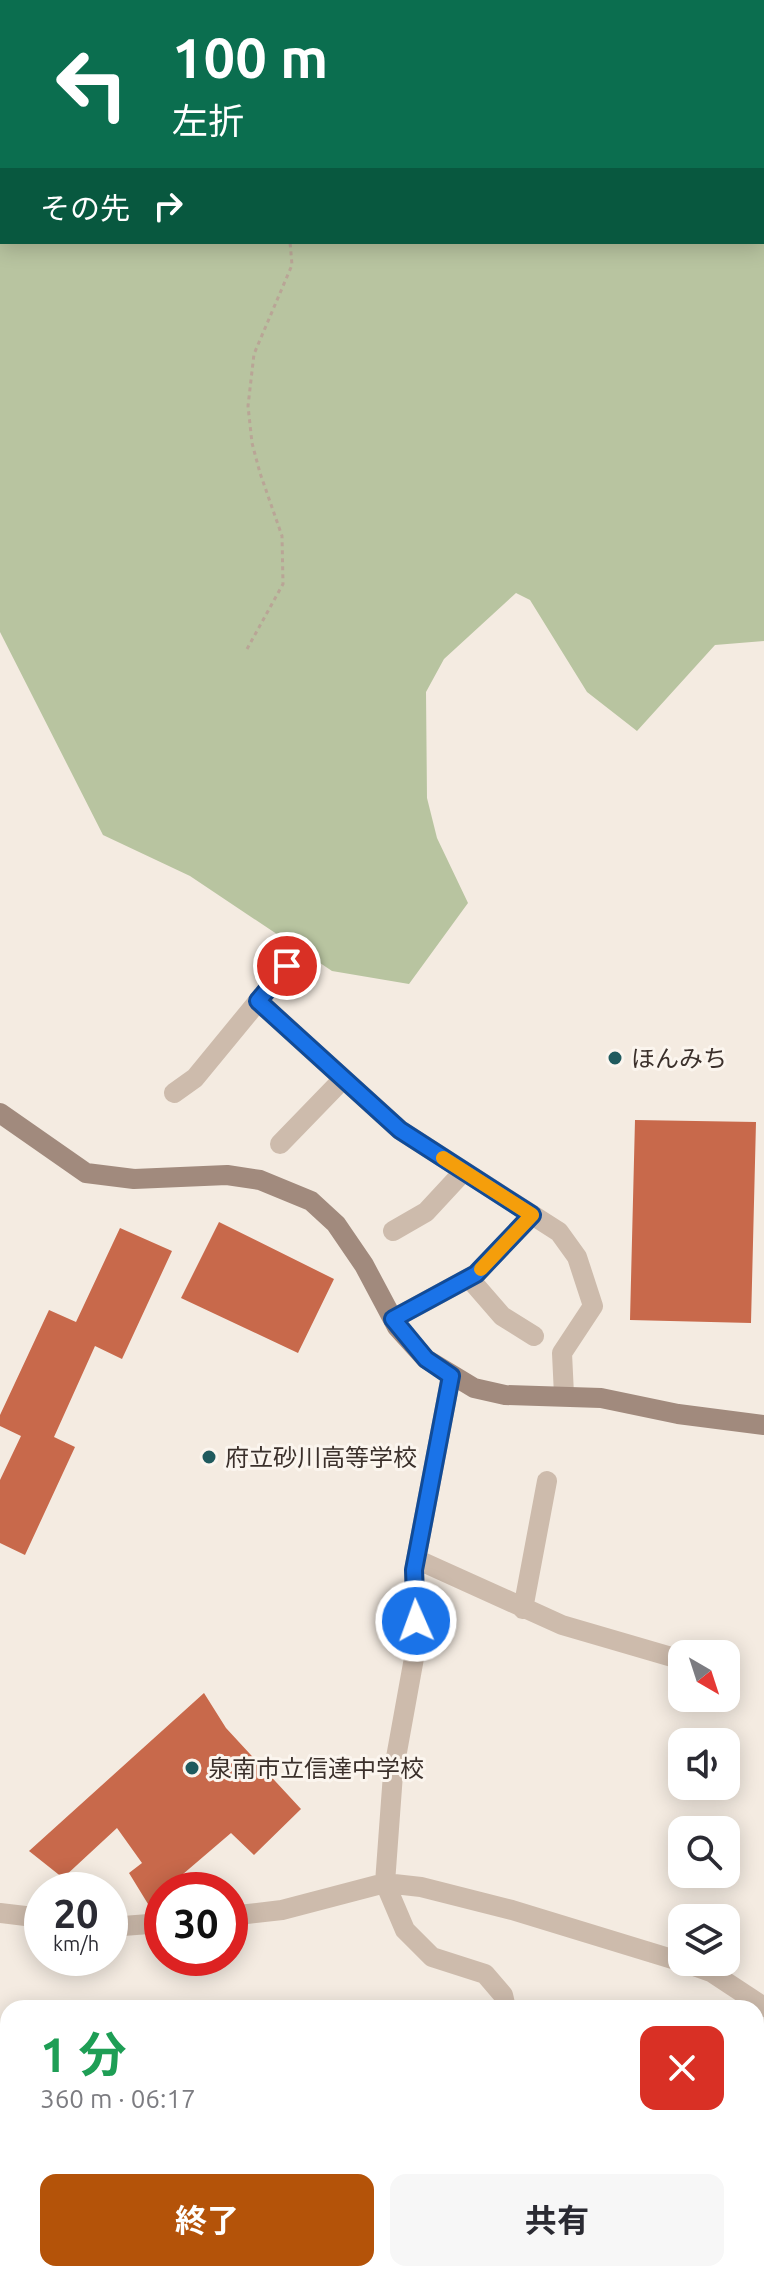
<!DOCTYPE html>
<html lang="ja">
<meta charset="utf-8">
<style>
body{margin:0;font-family:Ubuntu,"Noto Sans JP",sans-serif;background:#f7f7f7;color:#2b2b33;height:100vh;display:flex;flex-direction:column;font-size:30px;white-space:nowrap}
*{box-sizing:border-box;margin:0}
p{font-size:26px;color:#7c7c81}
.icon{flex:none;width:44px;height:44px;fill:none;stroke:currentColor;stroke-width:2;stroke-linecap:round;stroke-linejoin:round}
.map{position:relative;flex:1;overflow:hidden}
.drawer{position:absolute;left:0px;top:2000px;width:764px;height:282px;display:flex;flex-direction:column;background:#fff;border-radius:24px 24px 0 0;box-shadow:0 4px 20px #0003}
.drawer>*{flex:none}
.banner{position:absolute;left:0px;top:0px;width:764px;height:244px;box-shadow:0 4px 20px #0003;background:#0b6e4f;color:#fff;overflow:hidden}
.needle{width:52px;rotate:141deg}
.buttons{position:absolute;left:668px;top:1640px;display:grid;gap:16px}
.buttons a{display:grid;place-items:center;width:72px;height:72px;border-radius:16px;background:#fff;box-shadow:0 4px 20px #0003;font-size:40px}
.speed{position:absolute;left:24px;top:1872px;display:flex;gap:16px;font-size:40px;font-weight:700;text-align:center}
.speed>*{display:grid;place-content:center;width:104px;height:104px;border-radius:50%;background:#fff;box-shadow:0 4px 20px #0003;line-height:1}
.speed small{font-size:20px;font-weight:400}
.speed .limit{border:12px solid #d22;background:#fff;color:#111}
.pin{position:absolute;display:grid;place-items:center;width:68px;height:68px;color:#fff;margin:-34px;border:4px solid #fff;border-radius:50%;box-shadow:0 2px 8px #0007}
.me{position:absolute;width:88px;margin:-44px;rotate:358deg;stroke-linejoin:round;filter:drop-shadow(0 0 6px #0008)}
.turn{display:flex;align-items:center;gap:28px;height:168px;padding:0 40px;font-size:36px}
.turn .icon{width:104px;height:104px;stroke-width:2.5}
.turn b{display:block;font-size:56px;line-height:68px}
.then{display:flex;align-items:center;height:76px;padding:0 40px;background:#0003;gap:16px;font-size:30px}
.round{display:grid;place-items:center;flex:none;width:84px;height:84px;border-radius:16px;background:#f7f7f7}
.summary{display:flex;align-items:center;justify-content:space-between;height:136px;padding:0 40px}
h1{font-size:48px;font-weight:700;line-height:60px;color:#1e9e55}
.action{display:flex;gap:16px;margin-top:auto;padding:16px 40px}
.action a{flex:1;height:92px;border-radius:16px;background:#b45309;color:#fff;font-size:32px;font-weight:700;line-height:92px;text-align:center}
.action a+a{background:#f7f7f7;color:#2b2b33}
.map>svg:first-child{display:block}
.green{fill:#b8c4a0;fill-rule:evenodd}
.water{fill:#7fb0b2}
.building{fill:#c8694b}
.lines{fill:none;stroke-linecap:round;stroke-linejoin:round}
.path{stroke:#b9a596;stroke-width:3;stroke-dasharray:4 4;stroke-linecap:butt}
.street{stroke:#cdbbac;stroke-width:20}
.secondary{stroke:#a18a7d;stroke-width:20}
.route-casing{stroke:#114b97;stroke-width:20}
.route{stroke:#1a73e8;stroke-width:14}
.slow{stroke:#f59e0b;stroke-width:14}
.poi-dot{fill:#1f5a5e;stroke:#fbf5ee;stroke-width:3}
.labels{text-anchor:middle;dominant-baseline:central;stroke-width:6;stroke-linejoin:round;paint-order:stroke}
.poi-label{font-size:24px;fill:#3b302b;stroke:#fbf5ee;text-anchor:start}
</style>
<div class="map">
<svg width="764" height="2281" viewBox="0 0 764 2281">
<rect width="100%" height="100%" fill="#f4ebe1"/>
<path class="green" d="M 0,0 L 764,0 L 764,641 L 715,645 L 637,731 L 587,692 L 530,600 L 516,593 L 444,659 L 426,692 L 427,798 L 437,838 L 468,903 L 409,984 L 332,971 L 190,876 L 103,835 L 0,632 ZM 2,2 L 762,2 L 762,242 L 2,242 Z"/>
<path class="water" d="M 0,2179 L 8,2179 L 8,2274 L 148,2274 L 151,2281 L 0,2281 Z"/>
<path class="building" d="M 635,1120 L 756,1122 L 751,1323 L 630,1320 Z
M 219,1222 L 334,1279 L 298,1353 L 181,1298 Z
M 120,1228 L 172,1251 L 122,1359 L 95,1346 L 54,1437 L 75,1447 L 25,1555 L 0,1543 L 0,1480 L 21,1436 L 0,1426 L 0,1415 L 49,1310 L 76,1322 Z
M 204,1693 L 226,1728 L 301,1809 L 254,1855 L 231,1833 L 148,1904 L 129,1873 L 142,1863 L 117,1828 L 63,1878 L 29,1851 Z"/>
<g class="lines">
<path class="path" d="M 247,649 L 283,584 L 282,536 L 260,473 L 252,443 L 248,406 L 254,354 L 292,265 L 290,242"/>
<path class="street" d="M 613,0 L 621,2
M 547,2 L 551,0
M 762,55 L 764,56
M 258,1001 L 400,1130 L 559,1232 L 577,1257 L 593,1306 L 562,1353 L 564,1395
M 174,1093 L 195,1078 L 287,966
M 280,1144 L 343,1079
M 393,1231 L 426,1212 L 464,1171
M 469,1278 L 502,1316 L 534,1336
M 393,1319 L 476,1274 L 532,1215
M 451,1376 L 414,1570 L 416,1647 L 393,1774 L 385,1883 L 405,1930 L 432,1957 L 485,1974 L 503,1995 L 506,2008
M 416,1559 L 562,1625 L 682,1660
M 523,1609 L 547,1481
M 0,1913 L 42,1918
M 230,1916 L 282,1910 L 385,1883 L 421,1887 L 512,1910 L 682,1962
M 110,1927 L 162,1923
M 683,1962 L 711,1972 L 764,2007
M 287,2281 L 293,2274
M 435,2281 L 439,2274
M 545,2281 L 547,2274"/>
<path class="secondary" d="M 0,1113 L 86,1173 L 134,1179 L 227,1175 L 260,1180 L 311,1201 L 336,1224 L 364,1265 L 397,1327 L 426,1359 L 474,1388 L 505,1395 L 601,1398 L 678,1414 L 764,1425"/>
</g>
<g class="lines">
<defs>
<path id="route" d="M 287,966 L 258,1001 L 400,1130 L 532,1215 L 476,1274 L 393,1319 L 426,1359 L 451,1376 L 414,1570 L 416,1621"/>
</defs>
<use href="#route" class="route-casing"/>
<use href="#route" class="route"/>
<path class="slow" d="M 443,1158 L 532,1215 L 481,1269"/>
</g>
<g class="poi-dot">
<circle cx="615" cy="1058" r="8"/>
<circle cx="209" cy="1457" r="8"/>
<circle cx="192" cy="1768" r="8"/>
</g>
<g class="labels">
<g class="poi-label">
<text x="631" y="1058">ほんみち</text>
<text x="225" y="1457">府立砂川高等学校</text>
<text x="208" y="1768">泉南市立信達中学校</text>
</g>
</g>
</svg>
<div class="buttons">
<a><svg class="needle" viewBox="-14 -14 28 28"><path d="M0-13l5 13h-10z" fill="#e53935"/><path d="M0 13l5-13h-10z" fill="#7c7c81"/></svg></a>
<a><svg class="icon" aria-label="sound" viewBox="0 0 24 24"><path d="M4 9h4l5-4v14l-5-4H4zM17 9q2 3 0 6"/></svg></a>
<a><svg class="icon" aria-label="search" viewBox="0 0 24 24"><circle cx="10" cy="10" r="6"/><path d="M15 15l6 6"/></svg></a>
<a><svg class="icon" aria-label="layers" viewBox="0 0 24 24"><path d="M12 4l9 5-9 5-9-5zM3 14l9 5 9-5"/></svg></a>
</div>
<div class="speed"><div>20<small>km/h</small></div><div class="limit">30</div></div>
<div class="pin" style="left:287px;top:966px;background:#d93025"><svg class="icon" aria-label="arrive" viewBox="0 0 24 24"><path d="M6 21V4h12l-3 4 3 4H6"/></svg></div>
<svg class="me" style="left:416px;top:1621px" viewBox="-20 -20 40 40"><circle r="17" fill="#1a73e8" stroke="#fff" stroke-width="3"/><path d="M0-11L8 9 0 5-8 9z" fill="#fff"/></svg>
<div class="banner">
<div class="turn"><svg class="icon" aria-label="left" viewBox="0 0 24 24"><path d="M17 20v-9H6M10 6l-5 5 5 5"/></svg><div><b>100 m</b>左折</div></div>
<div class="then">その先<svg class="icon" aria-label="right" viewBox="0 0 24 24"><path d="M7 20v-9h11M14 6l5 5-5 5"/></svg></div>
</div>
<section class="drawer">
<div class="summary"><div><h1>1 分</h1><p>360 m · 06:17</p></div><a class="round" style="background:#d93025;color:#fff"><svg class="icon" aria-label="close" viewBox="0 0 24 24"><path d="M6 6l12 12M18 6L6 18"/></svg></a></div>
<div class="action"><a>終了</a><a>共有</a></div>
</section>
</div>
